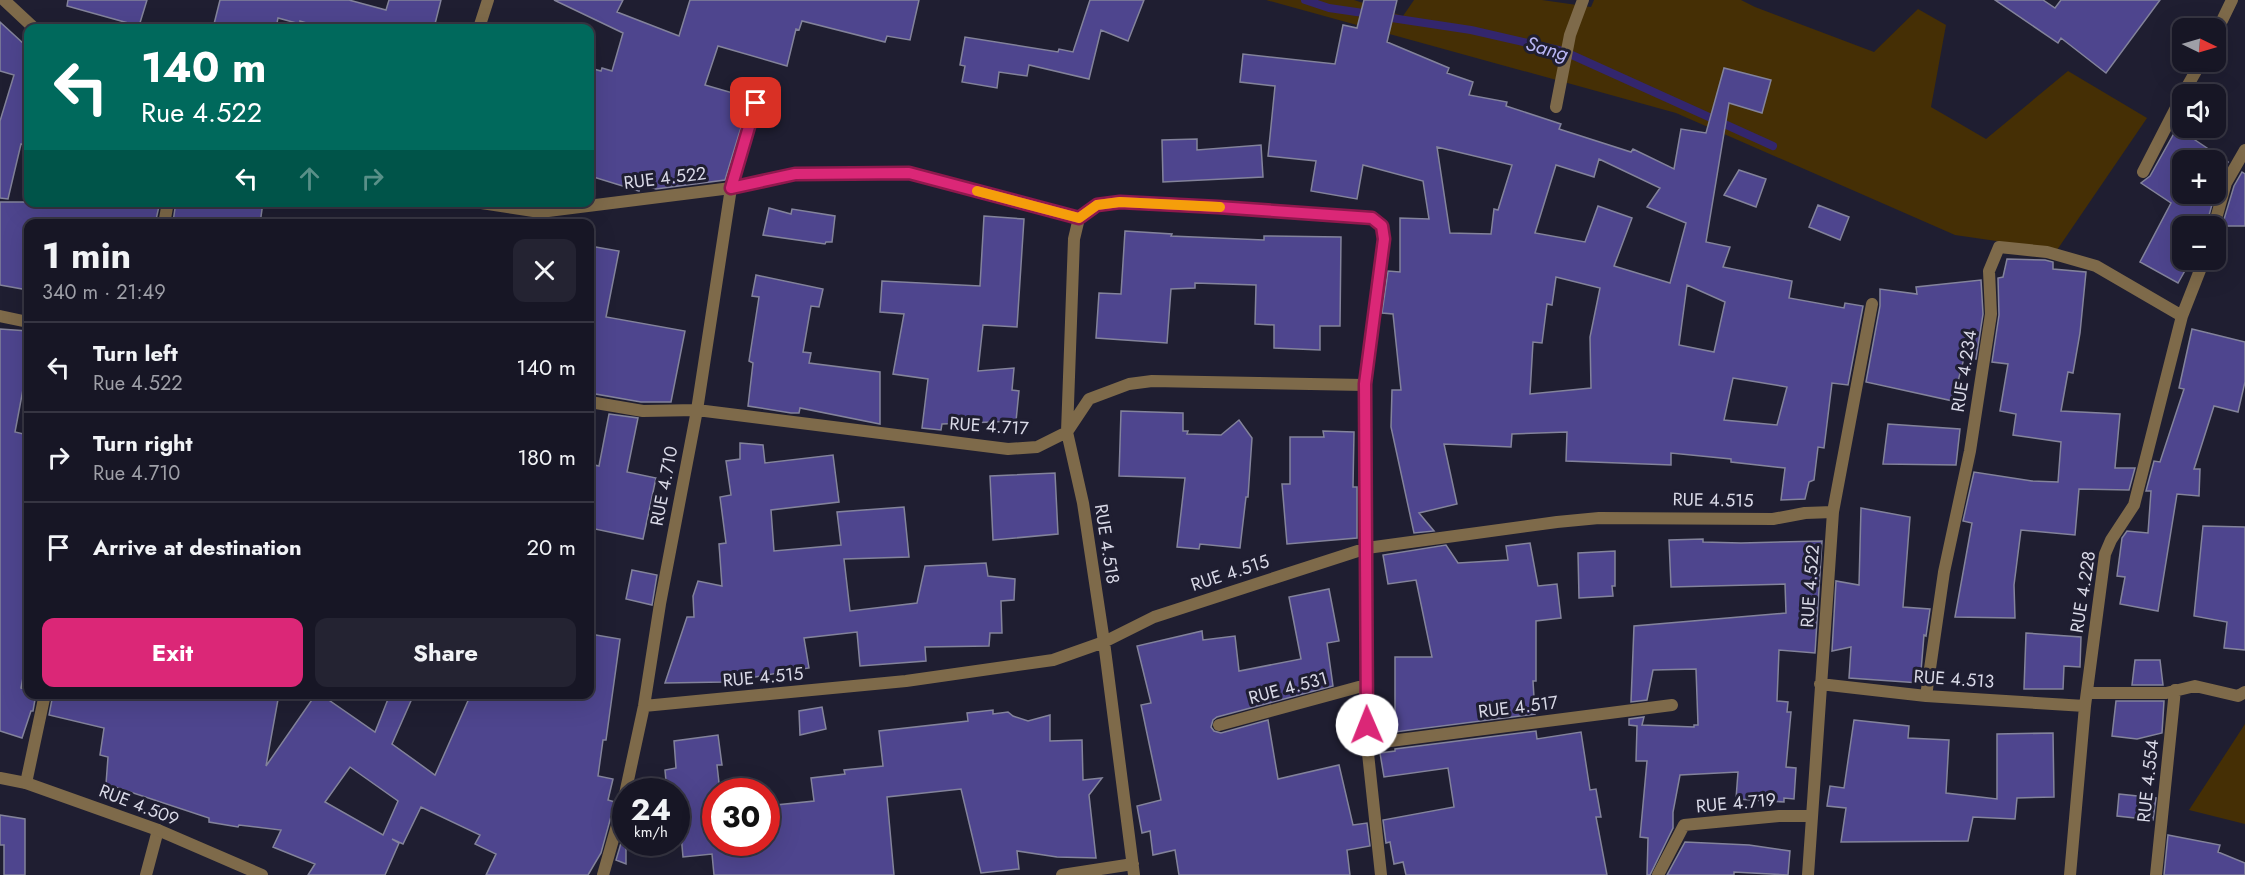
<!DOCTYPE html>
<meta charset="utf-8">
<style>
body{margin:0;font-family:Jost,sans-serif;background:#242332;color:#f1f3f6;height:100vh;display:flex;flex-direction:column;font-size:22px;white-space:nowrap}
*{box-sizing:border-box;margin:0}
p{font-size:20px;color:#9e9fa7}
.icon{flex:none;width:33px;height:33px;fill:none;stroke:currentColor;stroke-width:2;stroke-linecap:round;stroke-linejoin:round}
.map{position:relative;flex:1;overflow:hidden}
.sheet{position:absolute;left:24px;top:219px;width:570px;height:480px;display:flex;flex-direction:column;background:#171625;border-radius:12px;box-shadow:0 6px 24px #0002,0 0 0 2px #363542}
.sheet>*{flex:none}
.guide{position:absolute;left:24px;top:24px;width:570px;height:183px;border-radius:12px;box-shadow:0 6px 24px #0002,0 0 0 2px #363542;background:#00695c;color:#fff;overflow:hidden}
.needle{width:39px;rotate:95deg}
.fabs{position:absolute;left:2172px;top:18px;display:grid;gap:12px}
.fabs a{display:grid;place-items:center;width:54px;height:54px;border-radius:12px;background:#171625;box-shadow:0 6px 24px #0002,0 0 0 2px #363542;font-size:30px}
.speed{position:absolute;left:612px;top:778px;display:flex;gap:12px;font-size:30px;font-weight:700;text-align:center}
.speed>*{display:grid;place-content:center;width:78px;height:78px;border-radius:50%;background:#171625;box-shadow:0 6px 24px #0002,0 0 0 2px #363542;line-height:1}
.speed small{font-size:15px;font-weight:400}
.speed .limit{border:9px solid #d22;background:#fff;color:#111}
.pin{position:absolute;display:grid;place-items:center;width:51px;height:51px;color:#fff;margin:-26px;border-radius:12px;box-shadow:0 3px 9px #0006}
.me{position:absolute;width:66px;margin:-33px;rotate:359deg;stroke-linejoin:round;filter:drop-shadow(0 0 4px #0008)}
.turn{display:flex;align-items:center;gap:21px;height:126px;padding:0 18px;font-size:27px}
.turn .icon{width:78px;height:78px;stroke-width:2.5}
.turn b{display:block;font-size:42px;line-height:51px}
.lanes{display:flex;align-items:center;height:57px;padding:0 18px;background:#0003;justify-content:center;gap:30px;direction:ltr}
.lanes .off{opacity:.35}
.round{display:grid;place-items:center;flex:none;width:63px;height:63px;border-radius:12px;background:#242332}
.headline{display:flex;align-items:center;justify-content:space-between;height:102px;padding:0 18px}
h1{font-size:36px;font-weight:700;line-height:45px}
.cta{display:flex;gap:12px;margin-top:auto;padding:12px 18px}
.cta a{flex:1;height:69px;border-radius:12px;background:#db2777;color:#fff;font-size:24px;font-weight:700;line-height:69px;text-align:center}
.cta a+a{background:#242332;color:#f1f3f6}
ul{padding:0;list-style:none}
li{display:flex;align-items:center;gap:18px;height:90px;padding:0 18px;border-top:2px solid #363542}
li div{flex:1}
li b{display:block;font-size:22px}
li em{font-style:normal}
.map>svg:first-child{display:block}
.green{fill:#452f05}
.lines{fill:none;stroke-linecap:round;stroke-linejoin:round}
.stream{stroke:#33266d;stroke-width:8}
.building{fill:#4e458e;stroke:#83839b;stroke-width:1.5;fill-rule:evenodd}
.minor{stroke:#7e6a4a;stroke-width:12}
.tertiary{stroke:#7e6a4a;stroke-width:12}
.route-casing{stroke:#8e194d;stroke-width:15}
.route{stroke:#db2777;stroke-width:10}
.slow{stroke:#f59e0b;stroke-width:10}
.labels{text-anchor:middle;dominant-baseline:central;stroke-width:6;stroke-linejoin:round;paint-order:stroke}
.street-label{font-size:18px;fill:#d9d9e7;stroke:#1f1e31}
.water-label{font-size:20px;font-style:italic;fill:#bab7f5;stroke:#1f1e31}
</style>
<div class="map">
<svg width="2245" height="875" viewBox="0 0 2245 875">
<rect width="100%" height="100%" fill="#1f1e31"/>
<path class="green" d="M 1266,0 L 1354,0 L 1403,16 L 1414,0 L 1542,0 L 1591,7 L 1594,0 L 1741,0 L 1755,7 L 1874,52 L 1918,9 L 1946,25 L 1931,107 L 1986,139 L 2068,71 L 2147,118 L 2057,250 L 1955,235 L 1676,113 Z
M 2245,724 L 2245,824 L 2189,810 Z"/>
<g class="lines">
<path class="stream" d="M 1305,0 L 1329,8 L 1370,14
M 1385,17 L 1471,30 L 1563,51 L 1773,146"/>
</g>
<path class="building" d="M 68,0 L 147,0 L 139,26 L 67,6 Z
M 220,0 L 349,0 L 386,10 L 389,0 L 441,0 L 434,28 L 323,28 L 300,21 L 300,24 L 278,18 L 276,28 L 213,28 Z
M 554,0 L 623,0 L 617,12 L 679,36 L 690,0 L 919,0 L 910,40 L 887,36 L 885,42 L 802,21 L 799,30 L 796,29 L 787,66 L 718,46 L 705,85 L 750,98 L 725,180 L 656,189 L 641,184 L 639,191 L 590,176 L 590,68 L 601,71 L 602,68 L 612,71 L 623,33 Z
M 1090,0 L 1144,0 L 1128,41 L 1101,30 L 1089,79 L 1029,65 L 1027,76 L 999,72 L 997,88 L 962,82 L 965,66 L 960,65 L 965,37 L 1058,52 L 1059,49 L 1073,52 Z
M 1364,0 L 1397,0 L 1387,42 L 1449,68 L 1447,73 L 1473,82 L 1469,95 L 1507,102 L 1506,106 L 1561,124 L 1559,129 L 1631,152 L 1633,149 L 1674,169 L 1681,129 L 1706,133 L 1724,68 L 1771,80 L 1762,113 L 1729,103 L 1706,242 L 1730,247 L 1723,267 L 1792,281 L 1789,298 L 1844,308 L 1845,303 L 1863,306 L 1848,385 L 1832,383 L 1824,448 L 1818,447 L 1814,480 L 1809,482 L 1805,499 L 1781,500 L 1785,468 L 1731,462 L 1731,459 L 1671,453 L 1671,465 L 1566,461 L 1567,432 L 1512,434 L 1511,447 L 1444,444 L 1457,504 L 1419,513 L 1434,531 L 1414,533 L 1391,427 L 1392,390 L 1401,390 L 1393,314 L 1382,313 L 1388,271 L 1400,272 L 1400,218 L 1429,219 L 1423,181 L 1363,165 L 1357,199 L 1311,191 L 1316,161 L 1268,156 L 1275,86 L 1240,82 L 1243,54 L 1335,64 L 1343,25 L 1357,28 ZM 1437,147 L 1512,165 L 1498,210 L 1494,209 L 1491,234 L 1450,233 ZM 1599,159 L 1660,188 L 1647,207 L 1686,223 L 1670,283 L 1614,266 L 1632,218 L 1598,206 L 1585,242 L 1535,233 L 1556,165 L 1594,177 ZM 1556,277 L 1600,288 L 1590,337 L 1591,388 L 1530,394 L 1533,342 L 1542,343 L 1547,304 L 1552,305 ZM 1687,285 L 1725,302 L 1714,352 L 1679,345 ZM 1733,378 L 1787,387 L 1777,425 L 1724,420 Z
M 1995,0 L 2043,0 L 2055,8 L 2061,0 L 2160,0 L 2106,73 L 2061,38 L 2058,43 Z
M 0,22 L 24,44 L 28,44 L 28,146 L 21,144 L 8,199 L 0,198 L 0,121 L 14,75 L 0,71 Z
M 2177,128 L 2228,162 L 2219,179 L 2216,190 L 2216,160 L 2182,160 L 2182,194 L 2215,194 L 2206,226 L 2182,226 L 2182,260 L 2191,260 L 2178,283 L 2140,262 L 2171,203 L 2141,183 L 2150,176 Z
M 1197,139 L 1197,150 L 1261,145 L 1263,177 L 1163,182 L 1162,140 Z
M 1739,170 L 1766,179 L 1756,207 L 1724,195 Z
M 2242,172 L 2245,174 L 2245,226 L 2222,226 L 2234,186 Z
M 0,202 L 160,202 L 155,224 L 28,224 L 28,290 L 0,285 Z
M 176,202 L 263,202 L 260,224 L 173,222 Z
M 1818,205 L 1849,217 L 1840,240 L 1809,227 Z
M 769,208 L 791,214 L 792,209 L 835,216 L 832,242 L 826,242 L 825,244 L 763,235 Z
M 984,216 L 1024,219 L 1017,327 L 983,325 L 978,371 L 1014,368 L 1012,390 L 1019,391 L 1016,421 L 942,424 L 941,430 L 922,428 L 928,379 L 893,374 L 904,314 L 880,312 L 882,281 L 980,286 Z
M 1125,231 L 1172,234 L 1171,236 L 1264,240 L 1264,236 L 1341,237 L 1340,326 L 1320,326 L 1320,350 L 1274,348 L 1274,325 L 1255,324 L 1256,285 L 1195,283 L 1195,288 L 1171,289 L 1167,343 L 1096,338 L 1099,293 L 1121,294 Z
M 590,246 L 619,251 L 606,317 L 685,331 L 671,402 L 641,402 L 590,393 Z
M 2007,259 L 2045,260 L 2053,262 L 2053,269 L 2086,272 L 2080,333 L 2073,373 L 2068,372 L 2061,411 L 2120,414 L 2115,468 L 2135,468 L 2129,490 L 2079,489 L 2075,535 L 2021,530 L 2014,585 L 2015,618 L 1955,617 L 1972,523 L 1963,521 L 1974,472 L 2032,481 L 2058,482 L 2061,442 L 2013,435 L 2016,414 L 2000,411 L 2008,364 L 1992,362 L 1999,315 L 1998,278 L 2003,277 Z
M 756,275 L 823,289 L 819,307 L 811,306 L 803,352 L 811,353 L 809,363 L 880,372 L 880,424 L 800,408 L 799,413 L 791,413 L 748,406 L 753,363 L 749,361 L 759,297 L 752,296 Z
M 1981,280 L 1983,314 L 1976,359 L 1964,358 L 1953,401 L 1866,382 L 1880,306 L 1880,289 L 1917,294 L 1916,287 Z
M 0,329 L 28,331 L 26,363 L 28,363 L 15,432 L 28,435 L 28,652 L 21,688 L 28,690 L 28,694 L 36,694 L 33,711 L 31,711 L 22,738 L 0,731 Z
M 2192,329 L 2245,342 L 2245,382 L 2238,412 L 2214,406 L 2194,469 L 2200,469 L 2199,496 L 2177,494 L 2158,611 L 2120,604 L 2125,577 L 2117,576 L 2122,538 L 2127,531 L 2148,533 L 2151,491 L 2146,491 L 2154,461 L 2160,462 L 2184,389 L 2179,388 Z
M 1121,411 L 1183,413 L 1183,431 L 1188,431 L 1187,434 L 1221,435 L 1239,420 L 1252,438 L 1248,497 L 1246,497 L 1240,548 L 1200,544 L 1199,549 L 1177,547 L 1185,478 L 1119,476 Z
M 609,414 L 638,418 L 627,472 L 656,478 L 643,539 L 590,528 L 590,464 L 599,466 Z
M 1888,424 L 1960,429 L 1956,465 L 1883,464 Z
M 1323,431 L 1354,432 L 1353,487 L 1357,487 L 1357,538 L 1287,544 L 1282,484 L 1290,484 L 1290,437 L 1324,437 Z
M 740,443 L 763,445 L 765,463 L 833,455 L 839,502 L 771,510 L 774,551 L 841,545 L 837,512 L 904,507 L 909,557 L 844,559 L 850,611 L 917,603 L 925,566 L 986,563 L 988,576 L 1015,579 L 1014,600 L 1001,601 L 1002,633 L 990,633 L 989,646 L 925,647 L 926,661 L 860,666 L 857,632 L 804,638 L 809,668 L 725,682 L 665,683 L 687,617 L 694,617 L 693,596 L 698,581 L 722,586 L 719,544 L 726,543 L 720,497 L 731,495 L 726,461 L 740,459 Z
M 1055,473 L 1058,534 L 993,540 L 990,476 Z
M 1861,508 L 1910,517 L 1903,607 L 1930,609 L 1926,636 L 1924,635 L 1920,683 L 1849,678 L 1851,647 L 1832,651 L 1836,581 L 1859,585 Z
M 2203,526 L 2245,527 L 2245,650 L 2224,648 L 2227,622 L 2194,616 Z
M 1703,539 L 1703,542 L 1741,543 L 1822,541 L 1815,653 L 1779,650 L 1777,701 L 1788,702 L 1787,712 L 1791,712 L 1786,767 L 1796,768 L 1794,799 L 1784,798 L 1784,802 L 1736,799 L 1738,772 L 1680,775 L 1673,812 L 1673,828 L 1650,875 L 1647,875 L 1648,838 L 1640,837 L 1647,761 L 1636,761 L 1637,726 L 1629,725 L 1629,719 L 1644,717 L 1642,725 L 1694,727 L 1694,725 L 1698,725 L 1696,669 L 1653,670 L 1647,700 L 1631,702 L 1634,626 L 1786,613 L 1785,584 L 1671,587 L 1669,540 Z
M 1530,543 L 1538,586 L 1557,584 L 1561,618 L 1536,621 L 1536,681 L 1533,681 L 1535,714 L 1395,732 L 1395,657 L 1432,657 L 1416,580 L 1388,584 L 1383,555 L 1446,545 L 1458,563 L 1508,560 L 1506,546 Z
M 1615,551 L 1615,586 L 1612,586 L 1613,596 L 1579,598 L 1578,553 Z
M 632,570 L 657,575 L 652,605 L 626,599 Z
M 1329,589 L 1339,641 L 1327,643 L 1333,686 L 1217,717 L 1213,720 L 1211,727 L 1214,731 L 1221,733 L 1268,720 L 1278,779 L 1339,765 L 1353,825 L 1367,823 L 1370,846 L 1347,850 L 1350,875 L 1179,875 L 1175,850 L 1153,855 L 1150,831 L 1142,833 L 1137,806 L 1161,800 L 1141,705 L 1151,703 L 1137,646 L 1202,631 L 1203,640 L 1235,636 L 1239,671 L 1301,659 L 1289,597 Z
M 2026,633 L 2081,637 L 2080,667 L 2064,666 L 2063,689 L 2024,689 Z
M 590,634 L 620,639 L 606,740 L 603,740 L 598,776 L 613,779 L 608,800 L 615,802 L 601,853 L 588,875 L 486,875 L 496,854 L 475,844 L 480,835 L 421,807 L 403,844 L 392,839 L 399,843 L 385,875 L 308,875 L 315,864 L 273,847 L 281,830 L 239,825 L 238,827 L 209,822 L 209,818 L 106,784 L 108,757 L 100,755 L 104,728 L 49,715 L 53,694 L 279,694 L 266,766 L 316,694 L 320,694 L 375,732 L 390,694 L 414,694 L 392,744 L 435,775 L 471,694 L 590,694 ZM 350,767 L 398,801 L 383,835 L 325,802 Z
M 2135,660 L 2160,660 L 2163,685 L 2132,685 Z
M 2116,701 L 2164,701 L 2162,733 L 2137,739 L 2112,736 Z
M 822,707 L 826,729 L 800,735 L 799,711 Z
M 993,710 L 993,714 L 1008,712 L 1013,716 L 1028,721 L 1050,715 L 1050,741 L 1082,740 L 1083,780 L 1102,778 L 1089,795 L 1096,858 L 1057,857 L 1017,851 L 1019,869 L 981,873 L 961,789 L 887,797 L 894,875 L 714,875 L 712,854 L 683,857 L 679,812 L 676,813 L 676,792 L 667,792 L 665,770 L 676,768 L 674,741 L 718,735 L 722,765 L 717,765 L 720,792 L 716,792 L 716,843 L 766,843 L 766,806 L 814,801 L 811,778 L 845,774 L 844,770 L 883,766 L 879,731 L 968,721 L 967,713 Z
M 1854,720 L 1909,726 L 1908,738 L 1949,740 L 1946,793 L 1997,799 L 1997,734 L 2053,733 L 2054,797 L 2017,798 L 2015,819 L 1973,817 L 1968,841 L 1841,842 L 1846,808 L 1827,806 L 1830,786 L 1844,788 Z
M 1536,731 L 1537,739 L 1581,732 L 1590,790 L 1596,789 L 1601,817 L 1596,817 L 1607,875 L 1406,875 L 1403,862 L 1394,864 L 1390,842 L 1386,843 L 1383,820 L 1454,807 L 1448,768 L 1384,777 L 1380,753 L 1395,751 L 1395,749 Z
M 2119,794 L 2156,798 L 2153,820 L 2117,816 Z
M 0,815 L 25,819 L 25,875 L 4,875 L 4,845 L 0,845 Z
M 626,826 L 626,864 L 616,860 Z
M 2168,835 L 2220,845 L 2218,852 L 2245,863 L 2245,875 L 2164,875 Z
M 1685,842 L 1749,845 L 1790,851 L 1788,875 L 1734,872 L 1734,875 L 1667,875 Z"/>
<g class="lines">
<path class="minor" d="M 4,0 L 34,28
M 479,28 L 488,0
M 2216,33 L 2232,0
M 2183,94 L 2201,62
M 1556,107 L 1570,35 L 1583,0
M 2143,172 L 2182,96
M 475,202 L 540,212 L 731,188 L 794,174 L 910,173 L 1079,218 L 1097,205 L 1120,202 L 1218,207 L 1372,218 L 1382,227 L 1384,239 L 1364,385 L 1367,744 L 1381,875
M 1079,218 L 1074,239 L 1067,432 L 1083,503 L 1104,642 L 1134,875
M 164,224 L 168,202
M 2214,226 L 2226,183 L 2245,150
M 0,316 L 28,322
M 590,402 L 643,411 L 697,410 L 1008,449 L 1037,447 L 1067,432 L 1089,399 L 1129,384 L 1152,381 L 1364,385
M 1820,684 L 1926,696 L 2085,706
M 2087,693 L 2166,693 L 2195,686 L 2238,696 L 2245,692
M 1926,696 L 1944,572 L 1970,451 L 1991,314 L 1989,271 L 1999,247 L 2047,252 L 2096,266 L 2182,316
M 644,706 L 906,681 L 1053,660 L 1104,642 L 1154,617 L 1367,548 L 1557,522 L 1599,518 L 1773,519 L 1805,513 L 1833,512
M 1219,725 L 1366,685
M 1367,744 L 1672,705
M 26,783 L 45,694
M 146,875 L 158,830
M 603,875 L 622,808 L 644,706 L 660,604 L 697,410 L 731,188 L 756,103
M 1062,875 L 1133,864
M 1658,875 L 1684,825 L 1779,816 L 1811,816
M 1808,875 L 1833,512 L 1872,304
M 2070,875 L 2085,706 L 2105,554 L 2111,540 L 2134,505 L 2182,316 L 2204,260
M 2156,875 L 2175,690"/>
<path class="tertiary" d="M 0,778 L 26,783 L 158,830 L 262,875"/>
</g>
<g class="lines">
<defs>
<path id="route" d="M 756,103 L 731,188 L 795,174 L 909,173 L 1079,218 L 1097,205 L 1120,202 L 1218,207 L 1372,218 L 1382,226 L 1384,239 L 1365,384 L 1367,725"/>
</defs>
<use href="#route" class="route-casing"/>
<use href="#route" class="route"/>
<path class="slow" d="M 977,191 L 1079,218 L 1097,205 L 1120,202 L 1220,207"/>
</g>
<g class="labels">
<g class="street-label">
<text transform="translate(665 178) rotate(-7)">RUE 4.522</text>
<text transform="translate(1964 371) rotate(-81)">RUE 4.234</text>
<text transform="translate(989 426) rotate(4)">RUE 4.717</text>
<text transform="translate(664 486) rotate(-79)">RUE 4.710</text>
<text transform="translate(1713 500) rotate(1)">RUE 4.515</text>
<text transform="translate(1107 544) rotate(81)">RUE 4.518</text>
<text transform="translate(1230 573) rotate(-18)">RUE 4.515</text>
<text transform="translate(1810 586) rotate(-86)">RUE 4.522</text>
<text transform="translate(2083 592) rotate(-81)">RUE 4.228</text>
<text transform="translate(763 677) rotate(-5)">RUE 4.515</text>
<text transform="translate(1954 679) rotate(4)">RUE 4.513</text>
<text transform="translate(1288 688) rotate(-15)">RUE 4.531</text>
<text transform="translate(1518 707) rotate(-7)">RUE 4.517</text>
<text transform="translate(2148 781) rotate(-84)">RUE 4.554</text>
<text transform="translate(1736 803) rotate(-5)">RUE 4.719</text>
<text transform="translate(139 805) rotate(21)">RUE 4.509</text>
</g>
<g class="water-label">
<text transform="translate(1547 49) rotate(16)">Sang</text>
</g>
</g>
</svg>
<div class="fabs">
<a><svg class="needle" viewBox="-14 -14 28 28"><path d="M0-13l5 13h-10z" fill="#e53935"/><path d="M0 13l5-13h-10z" fill="#9e9fa7"/></svg></a>
<a><svg class="icon" aria-label="sound" viewBox="0 0 24 24"><path d="M4 9h4l5-4v14l-5-4H4zM17 9q2 3 0 6"/></svg></a>
<a>+</a>
<a>−</a>
</div>
<div class="speed"><div>24<small>km/h</small></div><div class="limit">30</div></div>
<div class="pin" style="left:756px;top:103px;background:#d93025"><svg class="icon" aria-label="arrive" viewBox="0 0 24 24"><path d="M6 21V4h12l-3 4 3 4H6"/></svg></div>
<svg class="me" style="left:1367px;top:725px" viewBox="-20 -20 40 40"><circle r="19" fill="#fff"/><path d="M0-13L10 11 0 6-10 11z" fill="#db2777"/></svg>
<div class="guide">
<div class="turn"><svg class="icon" aria-label="left" viewBox="0 0 24 24"><path d="M17 20v-9H6M10 6l-5 5 5 5"/></svg><div><b>140 m</b>Rue 4.522</div></div>
<div class="lanes"><svg class="icon" aria-label="left" viewBox="0 0 24 24"><path d="M17 20v-9H6M10 6l-5 5 5 5"/></svg><svg class="icon off" aria-label="ahead" viewBox="0 0 24 24"><path d="M12 20V5M6 11l6-6 6 6"/></svg><svg class="icon off" aria-label="right" viewBox="0 0 24 24"><path d="M7 20v-9h11M14 6l5 5-5 5"/></svg></div>
</div>
<section class="sheet">
<div class="headline"><div><h1>1 min</h1><p>340 m · 21:49</p></div><a class="round"><svg class="icon" aria-label="close" viewBox="0 0 24 24"><path d="M6 6l12 12M18 6L6 18"/></svg></a></div>
<ul>
<li><svg class="icon" aria-label="left" viewBox="0 0 24 24"><path d="M17 20v-9H6M10 6l-5 5 5 5"/></svg><div><b>Turn left</b><p>Rue 4.522</p></div><em>140 m</em></li>
<li><svg class="icon" aria-label="right" viewBox="0 0 24 24"><path d="M7 20v-9h11M14 6l5 5-5 5"/></svg><div><b>Turn right</b><p>Rue 4.710</p></div><em>180 m</em></li>
<li><svg class="icon" aria-label="arrive" viewBox="0 0 24 24"><path d="M6 21V4h12l-3 4 3 4H6"/></svg><div><b>Arrive at destination</b></div><em>20 m</em></li>
</ul>
<div class="cta"><a>Exit</a><a>Share</a></div>
</section>
</div>
